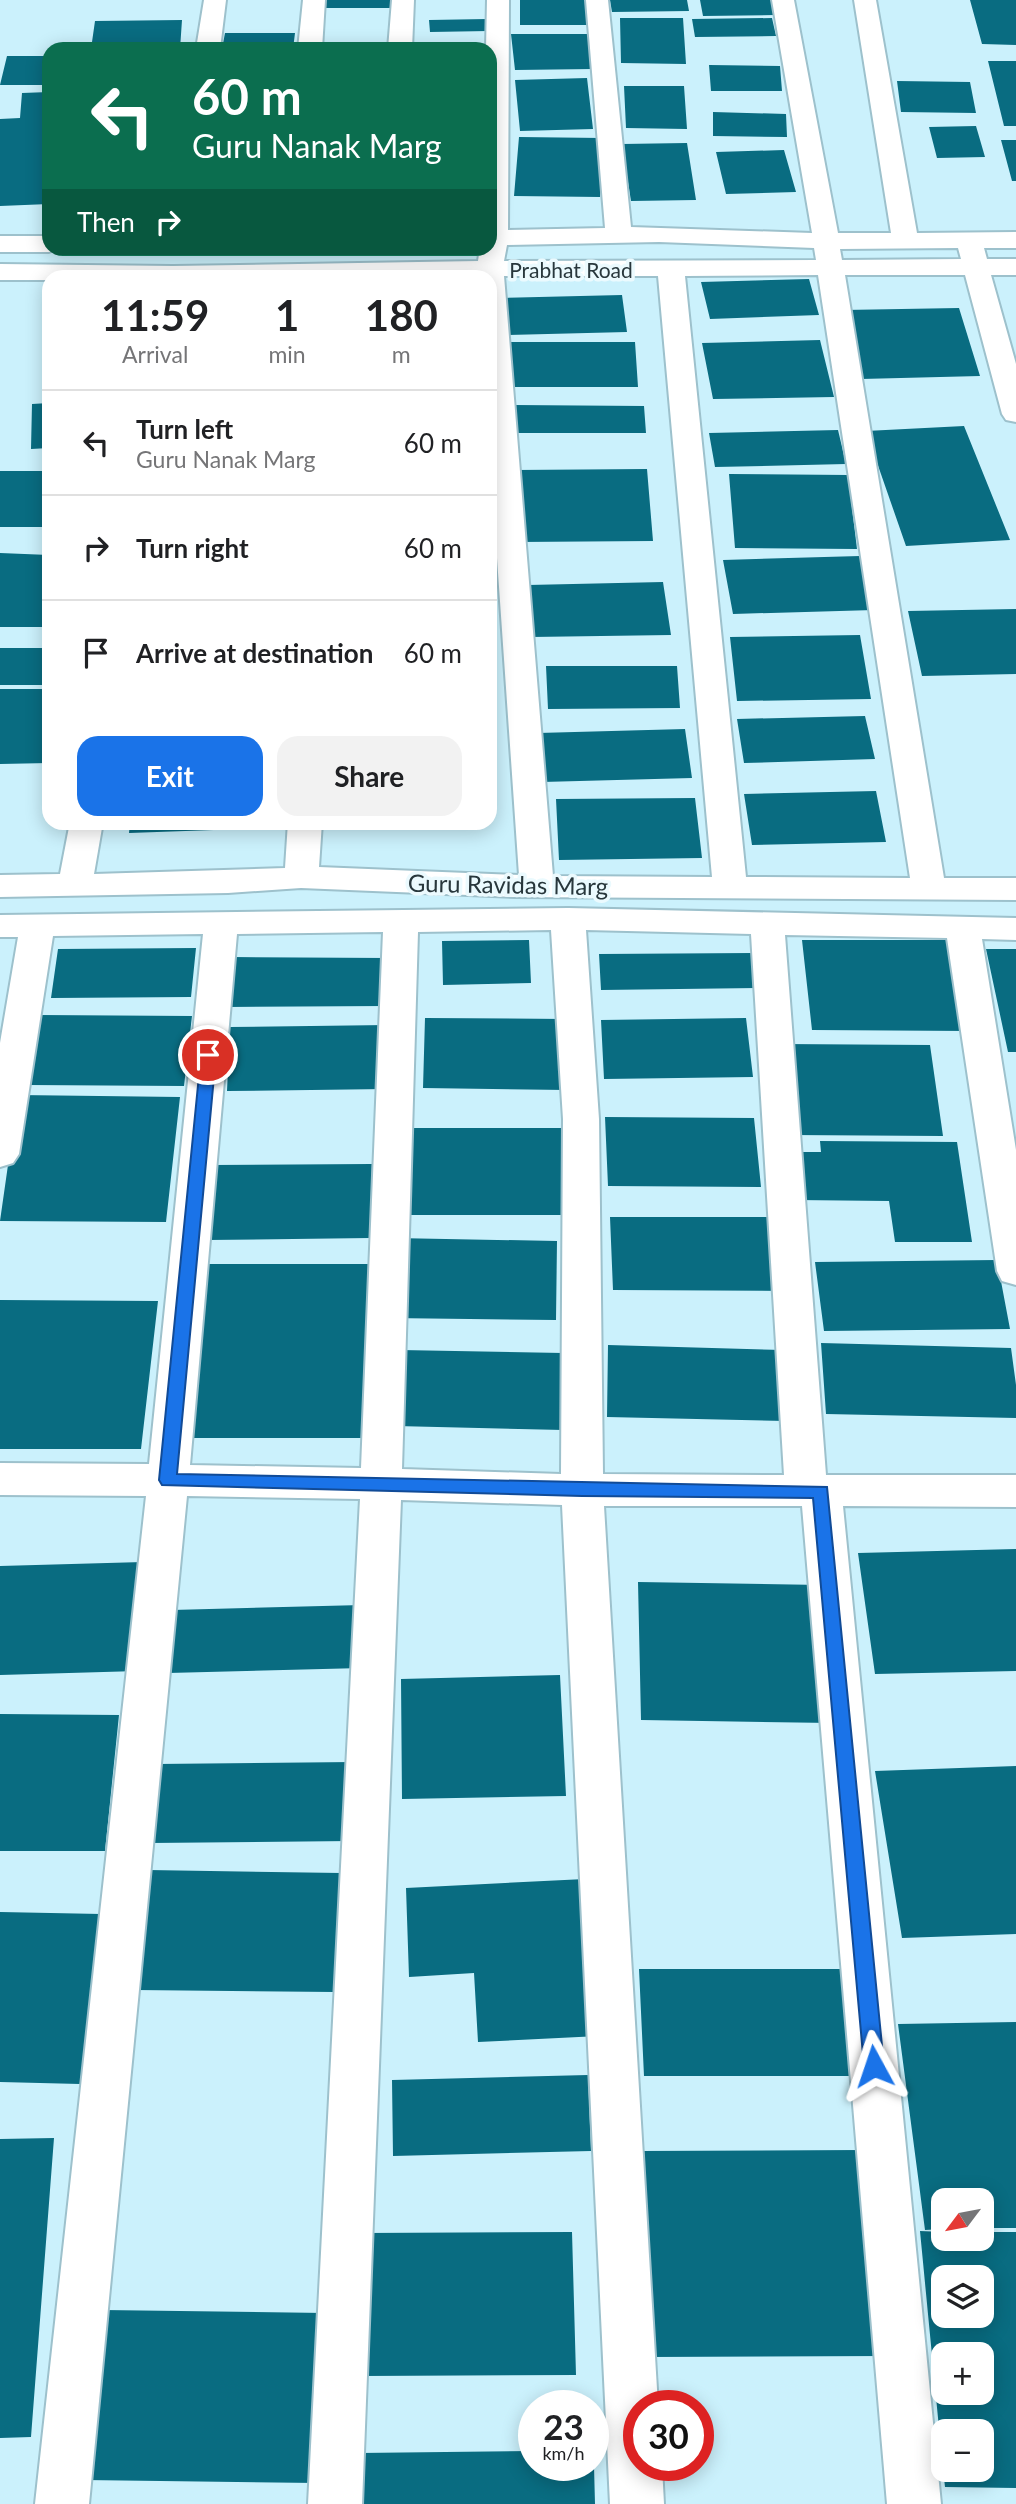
<!DOCTYPE html>
<meta charset="utf-8">
<style>
body{margin:0;font-family:Lato,sans-serif;background:#f2f2f2;color:#202124;height:100vh;display:flex;flex-direction:column;font-size:26px;white-space:nowrap}
*{box-sizing:border-box;margin:0}
p{font-size:23px;color:#757577}
.icon{flex:none;width:38px;height:38px;fill:none;stroke:currentColor;stroke-width:2;stroke-linecap:round;stroke-linejoin:round}
.map{position:relative;flex:1;overflow:hidden}
.details{position:absolute;left:42px;top:270px;width:455px;height:560px;display:flex;flex-direction:column;background:#fff;border-radius:21px;box-shadow:0 4px 18px #0003}
.details>*{flex:none}
.top-card{position:absolute;left:42px;top:42px;width:455px;height:214px;border-radius:21px;box-shadow:0 4px 18px #0003;background:#0b6e4f;color:#fff;overflow:hidden}
.needle{width:46px;rotate:238deg}
.tools{position:absolute;left:931px;top:2188px;display:grid;gap:14px}
.tools a{display:grid;place-items:center;width:63px;height:63px;border-radius:14px;background:#fff;box-shadow:0 4px 18px #0003;font-size:35px}
.speed{position:absolute;left:518px;top:2390px;display:flex;gap:14px;font-size:35px;font-weight:700;text-align:center}
.speed>*{display:grid;place-content:center;width:91px;height:91px;border-radius:50%;background:#fff;box-shadow:0 4px 18px #0003;line-height:1}
.speed small{font-size:18px;font-weight:400}
.speed .limit{border:10px solid #d22;background:#fff;color:#111}
.pin{position:absolute;display:grid;place-items:center;width:60px;height:60px;color:#fff;margin:-30px;border:4px solid #fff;border-radius:50%;box-shadow:0 2px 7px #0007}
.me{position:absolute;width:77px;margin:-38px;rotate:355deg;stroke-linejoin:round;filter:drop-shadow(0 0 5px #0008)}
.turn{display:flex;align-items:center;gap:24px;height:147px;padding:0 35px;font-size:32px}
.turn .icon{width:91px;height:91px;stroke-width:2.5}
.turn b{display:block;font-size:49px;line-height:60px}
.then{display:flex;align-items:center;height:66px;padding:0 35px;background:#0003;gap:14px;font-size:26px}
.eta{display:flex;justify-content:space-evenly;align-items:center;height:119px;text-align:center}
.eta b{font-size:42px;font-weight:700;line-height:49px}
.action{display:flex;gap:14px;margin-top:auto;padding:14px 35px}
.action a{flex:1;height:80px;border-radius:21px;background:#1a73e8;color:#fff;font-size:28px;font-weight:700;line-height:80px;text-align:center}
.action a+a{background:#f2f2f2;color:#202124}
ul{padding:0;list-style:none}
li{display:flex;align-items:center;gap:21px;height:105px;padding:0 35px;border-top:2px solid #e0e0e0}
li div{flex:1}
li b{display:block;font-size:26px}
li em{font-style:normal}
.map>svg:first-child{display:block}
.building{fill:#096c81;fill-rule:evenodd}
.lines{fill:none;stroke-linecap:round;stroke-linejoin:round}
.minor-casing{stroke:#9dc1cc;stroke-width:4}
.minor{fill:#fff;fill-rule:evenodd}
.route{fill:#1a73e8;stroke:#114b97;stroke-width:2}
.labels{text-anchor:middle;dominant-baseline:central;stroke-width:7;stroke-linejoin:round;paint-order:stroke}
.far-street-label{font-size:21px;fill:#28373c;stroke:#ebfafe}
.street-label{font-size:24px;fill:#28373c;stroke:#ebfafe}
</style>
<div class="map">
<svg width="1016" height="2504" viewBox="0 0 1016 2504">
<rect width="100%" height="100%" fill="#cbf1fc"/>
<path class="building" d="M 321,0 L 393,0 L 393,8 L 320,8 Z
M 520,0 L 594,0 L 595,25 L 520,25 Z
M 610,0 L 687,0 L 689,11 L 612,12 Z
M 700,0 L 772,0 L 775,15 L 703,16 Z
M 970,0 L 1016,0 L 1016,45 L 982,44 Z
M 620,18 L 683,18 L 686,64 L 621,63 Z
M 772,18 L 776,36 L 695,37 L 692,19 Z
M 487,19 L 489,31 L 430,32 L 429,20 Z
M 182,20 L 180,49 L 91,49 L 95,21 Z
M 225,33 L 295,33 L 293,49 L 222,49 Z
M 511,34 L 589,34 L 593,69 L 515,70 Z
M 323,43 L 387,43 L 387,49 L 323,49 Z
M 7,56 L 49,56 L 49,85 L 0,85 Z
M 988,61 L 1016,61 L 1016,126 L 1004,126 Z
M 709,65 L 780,66 L 782,91 L 711,91 Z
M 587,78 L 593,129 L 520,131 L 515,80 Z
M 897,81 L 970,82 L 976,113 L 901,112 Z
M 624,86 L 684,86 L 687,129 L 626,128 Z
M 49,92 L 49,204 L 0,206 L 0,119 L 20,118 L 22,93 Z
M 713,112 L 786,114 L 787,137 L 713,136 Z
M 976,126 L 985,157 L 937,158 L 929,127 Z
M 519,137 L 602,138 L 600,197 L 514,196 Z
M 1001,140 L 1016,140 L 1016,181 L 1012,181 Z
M 687,143 L 696,200 L 631,201 L 622,144 Z
M 784,150 L 796,192 L 726,194 L 716,152 Z
M 809,279 L 819,315 L 710,319 L 701,282 Z
M 622,295 L 627,332 L 503,335 L 499,298 Z
M 959,308 L 980,376 L 861,379 L 844,310 Z
M 820,340 L 834,397 L 713,399 L 702,343 Z
M 503,342 L 635,342 L 638,387 L 503,387 Z
M 49,403 L 49,448 L 31,449 L 32,404 Z
M 514,405 L 644,406 L 646,433 L 514,433 Z
M 964,426 L 1010,540 L 906,546 L 866,431 Z
M 838,430 L 846,464 L 715,467 L 709,433 Z
M 647,469 L 653,541 L 518,542 L 515,470 Z
M 0,471 L 49,471 L 49,527 L 0,527 Z
M 729,474 L 848,475 L 857,549 L 735,548 Z
M 0,553 L 49,555 L 49,627 L 0,627 Z
M 860,556 L 874,610 L 733,614 L 723,560 Z
M 663,582 L 671,635 L 531,637 L 528,585 Z
M 1016,609 L 1016,674 L 922,676 L 908,611 Z
M 860,635 L 871,699 L 737,701 L 730,637 Z
M 0,648 L 49,648 L 49,685 L 0,685 Z
M 546,666 L 677,666 L 680,708 L 548,709 Z
M 0,689 L 49,689 L 49,763 L 0,764 Z
M 865,716 L 875,759 L 744,763 L 737,719 Z
M 685,729 L 692,778 L 542,782 L 538,733 Z
M 876,791 L 886,842 L 752,845 L 744,794 Z
M 695,798 L 702,858 L 559,860 L 556,799 Z
M 130,822 L 272,822 L 272,828 L 129,833 Z
M 529,940 L 531,983 L 443,985 L 442,941 Z
M 802,940 L 955,940 L 970,1031 L 812,1030 Z
M 196,948 L 191,997 L 51,998 L 58,949 Z
M 986,949 L 1016,949 L 1016,1052 L 1008,1052 Z
M 753,953 L 757,988 L 601,990 L 599,954 Z
M 232,957 L 387,958 L 385,1006 L 227,1007 Z
M 39,1015 L 192,1016 L 184,1086 L 28,1085 Z
M 425,1018 L 565,1019 L 566,1090 L 423,1088 Z
M 746,1018 L 753,1077 L 604,1079 L 601,1020 Z
M 387,1025 L 386,1089 L 227,1091 L 230,1027 Z
M 781,1044 L 930,1045 L 943,1136 L 791,1135 Z
M 18,1095 L 180,1097 L 166,1222 L 0,1221 Z
M 605,1117 L 754,1118 L 761,1187 L 608,1186 Z
M 402,1128 L 561,1128 L 564,1215 L 400,1215 Z
M 820,1141 L 957,1142 L 972,1242 L 895,1242 L 889,1201 L 795,1200 L 791,1152 L 821,1152 Z
M 372,1164 L 370,1238 L 207,1240 L 213,1165 Z
M 610,1217 L 781,1217 L 787,1291 L 613,1290 Z
M 394,1238 L 557,1241 L 556,1320 L 389,1318 Z
M 997,1260 L 1010,1329 L 824,1331 L 815,1262 Z
M 207,1264 L 383,1264 L 376,1438 L 191,1438 Z
M 0,1300 L 158,1301 L 141,1449 L 0,1449 Z
M 821,1343 L 1011,1348 L 1016,1385 L 1016,1418 L 826,1414 Z
M 608,1345 L 783,1350 L 786,1421 L 607,1417 Z
M 400,1350 L 563,1353 L 563,1430 L 396,1426 Z
M 1016,1549 L 1016,1671 L 875,1674 L 858,1553 Z
M 143,1562 L 138,1671 L 0,1675 L 0,1566 Z
M 638,1582 L 822,1585 L 832,1723 L 641,1720 Z
M 362,1605 L 362,1668 L 168,1673 L 172,1610 Z
M 560,1675 L 566,1796 L 402,1799 L 401,1679 Z
M 0,1714 L 119,1715 L 105,1851 L 0,1851 Z
M 354,1762 L 352,1841 L 150,1843 L 156,1764 Z
M 1016,1766 L 1016,1934 L 902,1938 L 875,1771 Z
M 148,1870 L 341,1873 L 335,1992 L 135,1990 Z
M 585,1879 L 599,2036 L 478,2042 L 474,1973 L 409,1977 L 406,1888 Z
M 0,1912 L 101,1914 L 80,2084 L 0,2082 Z
M 639,1969 L 849,1969 L 860,2076 L 644,2076 Z
M 1016,2022 L 1016,2228 L 982,2228 L 982,2200 L 943,2200 L 943,2229 L 925,2230 L 898,2024 Z
M 588,2075 L 591,2151 L 393,2156 L 392,2080 Z
M 54,2138 L 31,2437 L 0,2438 L 0,2139 Z
M 864,2150 L 885,2356 L 648,2357 L 641,2151 Z
M 920,2231 L 943,2232 L 943,2238 L 982,2238 L 982,2232 L 1016,2232 L 1016,2488 L 945,2487 L 943,2469 L 982,2469 L 982,2431 L 943,2431 L 941,2449 ZM 943,2277 L 982,2277 L 982,2315 L 943,2315 ZM 943,2354 L 982,2354 L 982,2392 L 943,2392 Z
M 572,2232 L 576,2375 L 360,2376 L 363,2233 Z
M 103,2310 L 325,2313 L 317,2483 L 84,2480 Z
M 534,2451 L 534,2466 L 594,2466 L 595,2504 L 358,2504 L 359,2453 Z"/>
<g class="lines">
<defs>
<path id="minor" d="M 204,0 L 226,0 L 220,49 L 196,49 Z
M 303,0 L 325,0 L 322,49 L 298,49 Z
M 392,0 L 414,0 L 412,49 L 388,49 Z
M 487,0 L 509,0 L 508,230 L 605,228 L 586,0 L 608,0 L 631,227 L 812,233 L 772,0 L 794,0 L 838,233 L 891,233 L 854,0 L 876,0 L 917,233 L 1016,232 L 1016,248 L 984,248 L 987,259 L 1016,259 L 1016,275 L 991,275 L 1016,364 L 1016,422 L 1006,420 L 1002,414 L 965,275 L 845,275 L 944,878 L 1016,878 L 1016,900 L 515,897 L 301,888 L 228,893 L 0,897 L 0,875 L 60,874 L 70,822 L 103,822 L 94,874 L 285,868 L 288,822 L 322,822 L 319,867 L 519,875 L 490,457 L 490,276 L 49,276 L 49,280 L 0,280 L 0,264 L 173,266 L 478,261 L 480,248 L 490,248 L 490,49 L 486,49 ZM 659,242 L 814,248 L 816,260 L 504,261 L 507,245 ZM 958,248 L 961,259 L 842,260 L 840,249 ZM 818,275 L 910,878 L 746,877 L 685,276 ZM 504,276 L 658,276 L 712,877 L 553,876 Z
M 0,236 L 49,236 L 49,248 L 59,248 L 49,252 L 0,252 Z
M 568,908 L 1016,918 L 1016,940 L 982,939 L 1016,1150 L 1016,1285 L 1002,1281 L 997,1271 L 947,938 L 785,935 L 826,1475 L 1016,1475 L 1016,1507 L 843,1506 L 941,2504 L 887,2504 L 802,1506 L 604,1506 L 658,2406 L 639,2406 L 639,2466 L 662,2466 L 664,2504 L 610,2504 L 562,1505 L 401,1500 L 362,2504 L 308,2504 L 360,1499 L 187,1496 L 89,2504 L 35,2504 L 146,1496 L 0,1495 L 0,1463 L 149,1464 L 203,934 L 53,936 L 19,1154 L 13,1163 L 0,1167 L 0,1043 L 18,937 L 0,937 L 0,915 ZM 551,930 L 563,1119 L 561,1474 L 402,1469 L 418,932 ZM 586,930 L 751,934 L 784,1475 L 603,1474 L 599,1119 ZM 383,932 L 361,1468 L 190,1465 L 237,934 Z"/>
</defs>
<use href="#minor" class="minor-casing"/>
<use href="#minor" class="minor"/>
</g>
<path class="route" d="M 208,1050 L 216,1055 L 177,1474 L 827,1487 L 884,2066 L 881,2072 L 874,2075 L 866,2072 L 864,2066 L 813,1498 L 582,1496 L 162,1485 L 159,1480 L 201,1055 Z"/>
<g class="labels">
<g class="far-street-label">
<text x="571" y="269">Prabhat Road</text>
</g>
<g class="street-label">
<text transform="translate(508 884) rotate(1)">Guru Ravidas Marg</text>
</g>
</g>
</svg>
<div class="tools">
<a><svg class="needle" viewBox="-14 -14 28 28"><path d="M0-13l5 13h-10z" fill="#e53935"/><path d="M0 13l5-13h-10z" fill="#757577"/></svg></a>
<a><svg class="icon" aria-label="layers" viewBox="0 0 24 24"><path d="M12 4l9 5-9 5-9-5zM3 14l9 5 9-5"/></svg></a>
<a>+</a>
<a>−</a>
</div>
<div class="speed"><div>23<small>km/h</small></div><div class="limit">30</div></div>
<div class="pin" style="left:208px;top:1055px;background:#d93025"><svg class="icon" aria-label="arrive" viewBox="0 0 24 24"><path d="M6 21V4h12l-3 4 3 4H6"/></svg></div>
<svg class="me" style="left:874px;top:2066px" viewBox="-20 -20 40 40"><path d="M0-17L14 15 0 8-14 15z" fill="#1a73e8" stroke="#fff" stroke-width="4"/></svg>
<div class="top-card">
<div class="turn"><svg class="icon" aria-label="left" viewBox="0 0 24 24"><path d="M17 20v-9H6M10 6l-5 5 5 5"/></svg><div><b>60 m</b>Guru Nanak Marg</div></div>
<div class="then">Then<svg class="icon" aria-label="right" viewBox="0 0 24 24"><path d="M7 20v-9h11M14 6l5 5-5 5"/></svg></div>
</div>
<section class="details">
<div class="eta">
<div><b>11:59</b><p>Arrival</p></div>
<div><b>1</b><p>min</p></div>
<div><b>180</b><p>m</p></div>
</div>
<ul>
<li><svg class="icon" aria-label="left" viewBox="0 0 24 24"><path d="M17 20v-9H6M10 6l-5 5 5 5"/></svg><div><b>Turn left</b><p>Guru Nanak Marg</p></div><em>60 m</em></li>
<li><svg class="icon" aria-label="right" viewBox="0 0 24 24"><path d="M7 20v-9h11M14 6l5 5-5 5"/></svg><div><b>Turn right</b></div><em>60 m</em></li>
<li><svg class="icon" aria-label="arrive" viewBox="0 0 24 24"><path d="M6 21V4h12l-3 4 3 4H6"/></svg><div><b>Arrive at destination</b></div><em>60 m</em></li>
</ul>
<div class="action"><a>Exit</a><a>Share</a></div>
</section>
</div>
